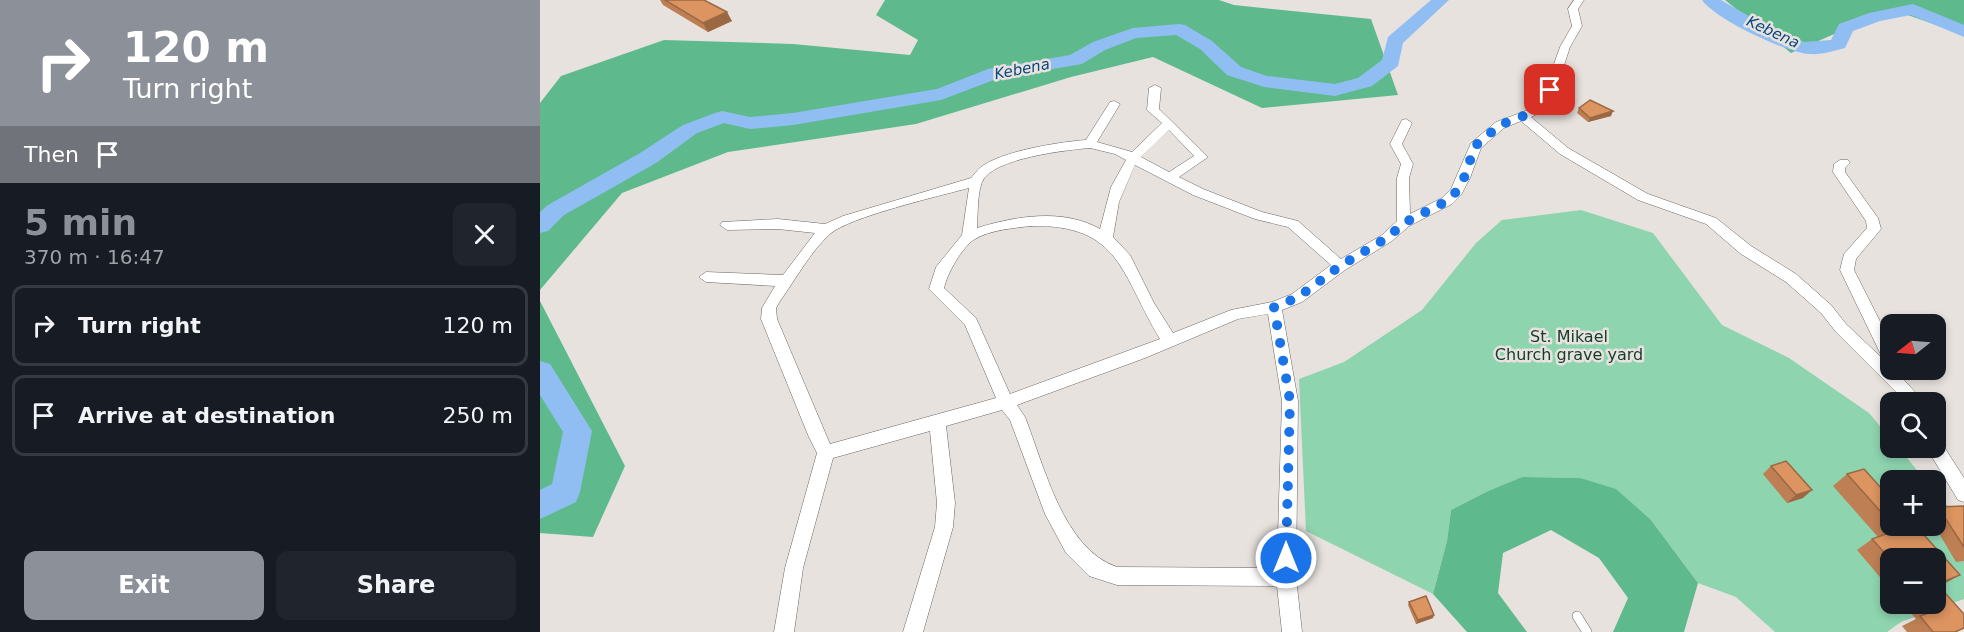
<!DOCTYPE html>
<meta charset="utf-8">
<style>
body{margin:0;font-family:"DejaVu Sans",sans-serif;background:#20242c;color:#f1f3f6;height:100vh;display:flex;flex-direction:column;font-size:22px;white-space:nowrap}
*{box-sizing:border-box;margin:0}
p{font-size:20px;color:#9ea1a6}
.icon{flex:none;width:33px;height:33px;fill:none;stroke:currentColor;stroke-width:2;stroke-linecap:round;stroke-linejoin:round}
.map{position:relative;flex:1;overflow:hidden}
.panel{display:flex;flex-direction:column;background:#171b24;width:540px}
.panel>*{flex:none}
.hud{background:#8c9099;color:#fff;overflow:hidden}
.needle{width:39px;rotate:253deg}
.controls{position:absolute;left:1340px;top:314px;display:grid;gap:12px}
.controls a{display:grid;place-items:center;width:66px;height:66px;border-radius:12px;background:#171b24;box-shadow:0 3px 9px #0003;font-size:30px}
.pin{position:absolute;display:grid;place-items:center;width:51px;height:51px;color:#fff;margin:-26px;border-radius:12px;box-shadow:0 3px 9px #0006}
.me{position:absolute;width:66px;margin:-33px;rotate:0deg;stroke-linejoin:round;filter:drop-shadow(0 0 4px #0008)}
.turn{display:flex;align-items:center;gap:21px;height:126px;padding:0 24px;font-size:27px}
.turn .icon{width:78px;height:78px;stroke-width:2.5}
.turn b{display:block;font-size:42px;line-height:51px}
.then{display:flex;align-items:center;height:57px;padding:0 24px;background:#0003;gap:12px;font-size:22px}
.round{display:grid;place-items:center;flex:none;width:63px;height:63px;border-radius:12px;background:#20242c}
.head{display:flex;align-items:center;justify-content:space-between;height:102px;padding:0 24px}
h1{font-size:36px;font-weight:700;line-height:45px;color:#8c9099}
.action{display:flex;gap:12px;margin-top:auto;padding:12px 24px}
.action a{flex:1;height:69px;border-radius:12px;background:#8c9099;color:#fff;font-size:24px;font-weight:700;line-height:69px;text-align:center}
.action a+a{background:#20242c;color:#f1f3f6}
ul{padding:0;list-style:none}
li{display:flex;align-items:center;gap:18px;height:81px;margin:0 12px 9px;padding:0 12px;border:3px solid #363941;border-radius:12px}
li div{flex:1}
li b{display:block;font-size:22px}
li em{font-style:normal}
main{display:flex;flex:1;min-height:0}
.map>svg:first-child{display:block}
.green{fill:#8ed4af;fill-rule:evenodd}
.forest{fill:#5eba8d}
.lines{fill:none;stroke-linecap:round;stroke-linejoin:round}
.river{fill:#91bef2;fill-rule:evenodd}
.service-casing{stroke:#6a6663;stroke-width:10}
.minor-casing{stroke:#6a6663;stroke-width:1}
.service{stroke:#fff;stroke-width:9}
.minor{fill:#fff;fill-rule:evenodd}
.wall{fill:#bd7f53}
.shaded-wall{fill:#9a6843}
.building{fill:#dc9460;stroke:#9a6843;stroke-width:1.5}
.route{stroke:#1a73e8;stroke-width:10;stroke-dasharray:0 18}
.labels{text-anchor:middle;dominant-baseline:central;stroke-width:5;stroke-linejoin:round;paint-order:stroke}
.far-water-label{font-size:15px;font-style:italic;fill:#07467f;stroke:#e7e2de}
.park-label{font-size:16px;fill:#143c29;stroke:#e7e2de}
</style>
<main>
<section class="panel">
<div class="hud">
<div class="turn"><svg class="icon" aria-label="right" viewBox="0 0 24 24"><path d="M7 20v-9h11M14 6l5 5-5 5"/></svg><div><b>120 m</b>Turn right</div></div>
<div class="then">Then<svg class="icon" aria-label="arrive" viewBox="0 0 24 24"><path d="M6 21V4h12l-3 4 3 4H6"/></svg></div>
</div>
<div class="head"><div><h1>5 min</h1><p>370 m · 16:47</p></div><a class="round"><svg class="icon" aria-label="close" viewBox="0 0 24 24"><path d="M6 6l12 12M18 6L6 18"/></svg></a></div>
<ul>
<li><svg class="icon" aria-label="right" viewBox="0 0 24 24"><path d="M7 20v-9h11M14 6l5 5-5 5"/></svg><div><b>Turn right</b></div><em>120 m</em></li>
<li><svg class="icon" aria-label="arrive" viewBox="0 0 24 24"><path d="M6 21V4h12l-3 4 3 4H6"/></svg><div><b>Arrive at destination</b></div><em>250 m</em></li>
</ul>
<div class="action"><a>Exit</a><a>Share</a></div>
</section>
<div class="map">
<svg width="1424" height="632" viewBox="0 0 1424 632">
<rect width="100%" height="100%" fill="#e7e2de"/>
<path class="green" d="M 1041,210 L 1113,233 L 1182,325 L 1249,358 L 1329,413 L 1350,438 L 1350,447 L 1358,447 L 1385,480 L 1350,480 L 1350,525 L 1395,525 L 1395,491 L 1424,526 L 1424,599 L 1361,622 L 1347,632 L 1235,632 L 1196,597 L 1158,583 L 1111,520 L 1040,478 L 982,477 L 948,491 L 911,510 L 907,541 L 893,594 L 766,531 L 759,379 L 804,362 L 882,310 L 936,243 L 962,220 ZM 1350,558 L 1395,558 L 1395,603 L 1350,603 Z"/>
<path class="forest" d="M 345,0 L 679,0 L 694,5 L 831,19 L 858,95 L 722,108 L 613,57 L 531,77 L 376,124 L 188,152 L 82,193 L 0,290 L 0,103 L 21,76 L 124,40 L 253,44 L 370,55 L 378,40 L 336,15 Z
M 1185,0 L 1424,0 L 1424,35 L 1351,9 L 1251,53 Z
M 0,301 L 85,466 L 53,537 L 0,533 Z
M 982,477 L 1040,478 L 1076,489 L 1111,520 L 1158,583 L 1144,632 L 1073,632 L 1088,598 L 1059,558 L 1011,530 L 963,553 L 958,593 L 987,632 L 927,632 L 893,594 L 907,541 L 911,510 L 948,491 Z"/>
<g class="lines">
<path class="river" d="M 891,0 L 909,0 L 863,43 L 858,66 L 832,86 L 795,96 L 724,87 L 687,75 L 660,49 L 636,35 L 596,38 L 565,50 L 542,64 L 459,78 L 401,100 L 253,125 L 210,129 L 184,123 L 157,133 L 116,163 L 24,215 L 8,231 L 0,233 L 0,212 L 8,205 L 100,153 L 143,125 L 175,113 L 182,111 L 210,117 L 253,113 L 397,89 L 448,69 L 530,55 L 553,42 L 593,28 L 639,24 L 645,25 L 672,41 L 701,67 L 727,76 L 795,84 L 818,78 L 842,60 L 848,37 Z
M 1162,0 L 1181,0 L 1226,26 L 1264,42 L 1291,40 L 1299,24 L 1329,13 L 1373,4 L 1424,25 L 1424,37 L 1371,15 L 1340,21 L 1313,31 L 1305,48 C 1294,51 1281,55 1269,54 C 1245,52 1175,19 1162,0 Z
M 0,361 L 10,364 L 52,431 L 40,492 L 36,502 L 0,519 L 0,490 L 12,484 L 23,432 L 0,395 Z"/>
<defs>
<path id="service" d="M 1037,616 L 1047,632"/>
<path id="minor" d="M 1034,0 L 1044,0 L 1038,9 L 1042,26 L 1030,47 L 1010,108 L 991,117 L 1028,148 L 1108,194 L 1176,218 L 1211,246 L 1256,274 L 1291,305 L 1306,324 L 1343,359 L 1300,270 L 1304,254 L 1327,228 L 1326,221 L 1293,172 L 1294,164 L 1300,160 L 1308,160 L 1310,163 L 1305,168 L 1305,172 L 1338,218 L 1341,229 L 1316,259 L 1314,270 L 1350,341 L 1350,363 L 1346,362 L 1350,369 L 1354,369 L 1375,392 L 1373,397 L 1367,399 L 1361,397 L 1296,332 L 1281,313 L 1246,282 L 1201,254 L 1166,224 L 1098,200 L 1020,154 L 981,121 L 964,128 L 941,148 L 930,178 L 921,195 L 912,204 L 869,226 L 852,241 L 805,270 L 762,302 L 742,310 L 758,401 L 756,577 L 762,632 L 742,632 L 737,586 L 577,585 L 549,576 L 526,553 L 505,514 L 470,420 L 462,410 L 406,426 L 415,503 L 413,527 L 383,632 L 363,632 L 395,527 L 397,503 L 390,431 L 293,458 L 263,568 L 254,632 L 234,632 L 245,568 L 277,453 L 268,435 L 221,319 L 222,308 L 235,286 L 166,282 L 159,277 L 166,272 L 243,275 L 275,233 L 238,229 L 187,230 L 180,225 L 182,222 L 238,219 L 285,224 L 303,216 L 431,178 C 434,175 437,170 441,167 C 462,151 519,142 546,140 L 570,102 L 574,101 L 580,104 L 557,142 L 592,152 L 622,123 L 607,110 L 609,88 L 615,85 L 621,88 L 619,109 L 668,157 L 639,177 L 663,189 L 722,212 L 758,221 L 801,259 L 842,235 L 857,221 L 857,178 L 861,164 L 850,144 L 862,120 L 866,119 L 872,123 L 862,144 L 873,164 L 869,178 L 870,214 L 902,198 L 911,189 L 931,143 L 956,122 L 999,106 L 1020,47 L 1032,26 L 1028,9 ZM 629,130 L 654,156 L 629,172 L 601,157 ZM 550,148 L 575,154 L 586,160 L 571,187 L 560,229 C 523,208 476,216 437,228 C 438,215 437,195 442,182 C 452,158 527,150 550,148 ZM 595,165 L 653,195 L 715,219 L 748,227 L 791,265 L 752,294 L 732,302 L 691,310 L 633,333 L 614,303 L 590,255 L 573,237 L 579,202 ZM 429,188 L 422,235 L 396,267 L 389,289 L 425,325 L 456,398 L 290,444 L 237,319 L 236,308 L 240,301 C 256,279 270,252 290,234 C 309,217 399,196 429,188 ZM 491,226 C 581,224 581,275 620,339 L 470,394 L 436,318 L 404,288 C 407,274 422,247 435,239 C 450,230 474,228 491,226 ZM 728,314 L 742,401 L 737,568 L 577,567 C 523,549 504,465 485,417 L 477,405 L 605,358 L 698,319 Z
M 1395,440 L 1401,442 L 1424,478 L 1424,502 L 1418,500 L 1386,447 L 1395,447 Z"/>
</defs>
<use href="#service" class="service-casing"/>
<use href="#minor" class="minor-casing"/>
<use href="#service" class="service"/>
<use href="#minor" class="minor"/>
</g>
<path class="wall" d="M 120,0 L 164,0 L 192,21 L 168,32 L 123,5 Z
M 1039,108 L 1071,116 L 1048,122 L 1037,113 Z
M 1231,466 L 1263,498 L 1247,503 L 1223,474 Z
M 1307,474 L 1350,498 L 1350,525 L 1375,525 L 1402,585 L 1399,586 L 1418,632 L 1367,632 L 1362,626 L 1376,619 L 1362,603 L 1395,603 L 1350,558 L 1350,589 L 1317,550 L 1332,539 L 1338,537 L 1293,486 Z
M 1398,507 L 1424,507 L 1424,561 L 1416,562 L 1394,525 L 1395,525 L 1395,509 Z
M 869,602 L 893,618 L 876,624 L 868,605 Z"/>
<path class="shaded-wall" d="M 187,12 L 192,21 L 168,32 L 163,23 Z
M 1073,111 L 1071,116 L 1048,122 L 1050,118 Z
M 1272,490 L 1263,498 L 1247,503 L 1256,495 Z
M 1420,575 L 1402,585 L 1395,588 L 1395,585 Z
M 894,615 L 893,618 L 876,624 L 878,620 Z"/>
<path class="building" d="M 125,0 L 164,0 L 187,12 L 163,23 Z
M 1050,100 L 1073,111 L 1050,118 L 1039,108 Z
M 1246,461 L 1272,490 L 1256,495 L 1231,466 Z
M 1324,469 L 1350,498 L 1350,522 L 1307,474 Z
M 1424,506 L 1424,547 L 1398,507 Z
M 1353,525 L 1375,525 L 1420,575 L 1397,584 L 1424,614 L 1424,628 L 1415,632 L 1393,632 L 1380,616 L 1395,611 L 1388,603 L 1395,603 L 1395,558 L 1350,558 L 1350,559 L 1332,539 L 1357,530 Z
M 886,596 L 894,615 L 878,620 L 869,602 Z"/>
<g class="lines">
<path class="route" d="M 746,558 L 750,401 L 734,307 L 757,298 L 800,266 L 847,238 L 864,223 L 907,201 L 916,192 L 924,178 L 935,146 L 960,125 L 1004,108 L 1010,90"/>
</g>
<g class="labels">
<g class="far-water-label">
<text transform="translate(1233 32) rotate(25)">Kebena</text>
<text transform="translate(482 69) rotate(-11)">Kebena</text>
</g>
<g class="park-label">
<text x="1029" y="336">St. Mikael<tspan x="1029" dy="18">Church grave yard</tspan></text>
</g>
</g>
</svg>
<div class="controls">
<a><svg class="needle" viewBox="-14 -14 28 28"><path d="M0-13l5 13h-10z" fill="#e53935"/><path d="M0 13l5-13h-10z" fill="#9ea1a6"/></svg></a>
<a><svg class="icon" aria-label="search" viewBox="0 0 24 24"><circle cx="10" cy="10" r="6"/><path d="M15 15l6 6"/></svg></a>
<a>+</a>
<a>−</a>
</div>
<div class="pin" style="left:1010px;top:90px;background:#d93025"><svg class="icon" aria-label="arrive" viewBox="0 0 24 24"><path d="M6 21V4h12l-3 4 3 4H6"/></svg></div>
<svg class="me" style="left:746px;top:558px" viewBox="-20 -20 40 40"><circle r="17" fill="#1a73e8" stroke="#fff" stroke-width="3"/><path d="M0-11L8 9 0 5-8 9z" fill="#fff"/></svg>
</div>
</main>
